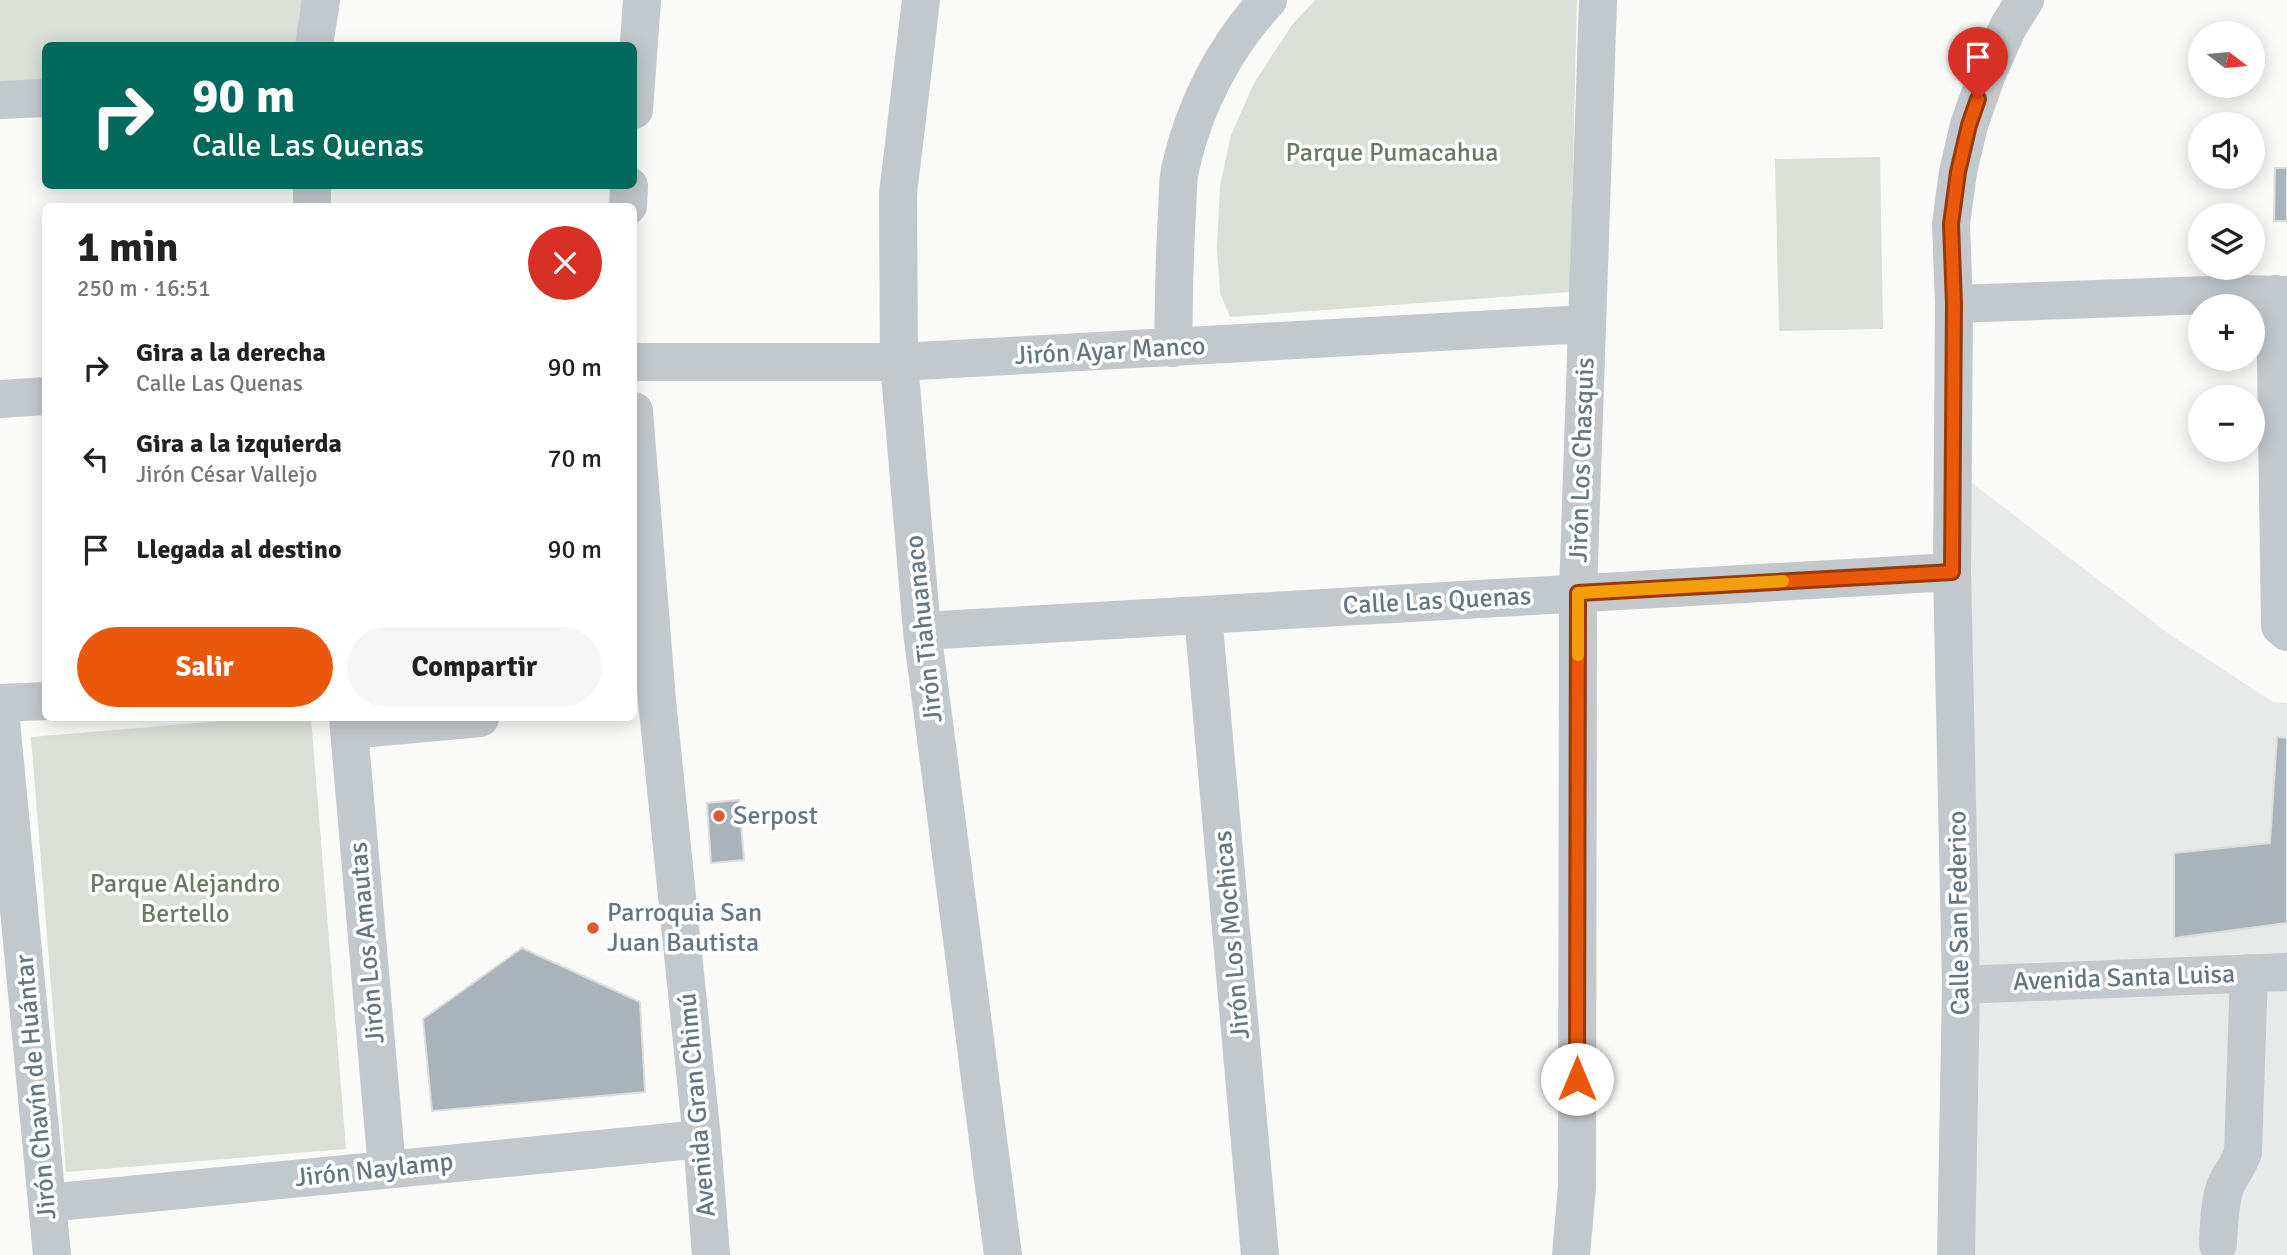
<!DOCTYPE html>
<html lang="es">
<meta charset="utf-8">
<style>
body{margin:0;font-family:Signika,sans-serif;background:#f6f6f6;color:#222;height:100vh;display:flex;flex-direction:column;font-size:26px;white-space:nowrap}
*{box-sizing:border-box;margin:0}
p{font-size:23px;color:#767676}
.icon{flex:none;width:38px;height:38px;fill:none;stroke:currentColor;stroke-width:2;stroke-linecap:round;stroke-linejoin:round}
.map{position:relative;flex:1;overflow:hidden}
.details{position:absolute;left:42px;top:203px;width:595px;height:518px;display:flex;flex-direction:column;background:#fff;border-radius:10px;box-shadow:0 4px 18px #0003}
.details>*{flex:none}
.top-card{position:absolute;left:42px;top:42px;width:595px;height:147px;border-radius:10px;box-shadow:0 4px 18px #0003;background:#00695c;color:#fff;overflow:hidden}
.needle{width:46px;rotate:106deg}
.tools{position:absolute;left:2188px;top:21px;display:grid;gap:14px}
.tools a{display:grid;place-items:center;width:77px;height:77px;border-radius:50%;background:#fff;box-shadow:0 4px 18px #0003;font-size:35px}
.pin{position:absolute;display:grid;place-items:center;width:60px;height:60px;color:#fff;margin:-72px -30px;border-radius:50% 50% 50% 0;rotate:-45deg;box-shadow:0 0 7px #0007}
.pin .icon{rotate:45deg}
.me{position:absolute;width:77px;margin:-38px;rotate:0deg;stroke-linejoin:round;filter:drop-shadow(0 0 5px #0008)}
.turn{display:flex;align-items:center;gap:24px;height:147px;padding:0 35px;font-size:32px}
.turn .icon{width:91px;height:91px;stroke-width:2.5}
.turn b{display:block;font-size:49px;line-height:60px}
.round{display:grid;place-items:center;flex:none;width:74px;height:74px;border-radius:37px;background:#f6f6f6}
.head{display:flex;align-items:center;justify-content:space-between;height:119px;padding:0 35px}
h1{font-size:42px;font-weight:800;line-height:52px}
.cta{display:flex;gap:14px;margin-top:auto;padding:14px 35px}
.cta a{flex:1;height:80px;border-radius:42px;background:#ea580c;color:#fff;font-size:28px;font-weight:800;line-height:80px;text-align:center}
.cta a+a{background:#f6f6f6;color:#222}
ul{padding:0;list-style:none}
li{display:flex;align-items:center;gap:21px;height:91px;padding:0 35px}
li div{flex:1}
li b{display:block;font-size:26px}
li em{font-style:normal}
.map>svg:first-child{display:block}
.built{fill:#e8e9e9}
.green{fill:#dadfd7}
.building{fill:#aab3b9;stroke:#dcdcda;stroke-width:2}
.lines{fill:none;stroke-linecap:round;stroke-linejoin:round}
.minor{stroke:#c3c8cc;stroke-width:38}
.route-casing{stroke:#983908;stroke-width:18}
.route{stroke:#ea580c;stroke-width:12}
.slow{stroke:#f59e0b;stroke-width:12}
.poi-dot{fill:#e4572e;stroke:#fff;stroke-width:2.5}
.labels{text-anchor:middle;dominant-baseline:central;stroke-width:7;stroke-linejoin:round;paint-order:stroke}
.park-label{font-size:26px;fill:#687a64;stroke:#fff}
.street-label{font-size:26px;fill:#657683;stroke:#fff}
.poi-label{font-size:26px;fill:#657683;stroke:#fff;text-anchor:start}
</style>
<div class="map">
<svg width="2287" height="1255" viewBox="0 0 2287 1255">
<rect width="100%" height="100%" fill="#fafaf8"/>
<path class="built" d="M 1959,473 L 2169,634 L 2273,702 L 2287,703 L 2287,1255 L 1950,1255 Z"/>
<path class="green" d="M 0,0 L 304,0 L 297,45 L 46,46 L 45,81 L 0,82 Z
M 1315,0 L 1577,0 L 1570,292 L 1230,317 L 1220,293 L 1217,248 L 1220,186 L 1231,135 L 1254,83 L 1292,25 Z
M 1880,157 L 1883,329 L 1779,331 L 1775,159 Z
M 256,718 L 311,718 L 346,1149 L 66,1172 L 31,737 Z"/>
<path class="building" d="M 2275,168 L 2287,168 L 2287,221 L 2274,221 Z
M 2277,737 L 2287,738 L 2287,923 L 2174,938 L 2174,853 L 2270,843 Z
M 739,800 L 744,860 L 711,863 L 707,803 Z
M 522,948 L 640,1002 L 645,1092 L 432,1111 L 423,1019 Z"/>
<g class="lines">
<path class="minor" d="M 921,0 L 898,194 L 899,362 L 922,631 L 1003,1255
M 314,46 L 321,0
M 0,100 L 46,98
M 634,110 L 642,0
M 312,186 L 312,206
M 628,206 L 629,186
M 2275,294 L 2280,626 L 2287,632
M 1954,304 L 2237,294 L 2287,295
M 1173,348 C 1174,303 1174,258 1177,213 C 1178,197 1177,180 1181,165 C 1195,104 1226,45 1268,0
M 634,362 L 899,362 L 1586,324
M 0,399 L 46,396
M 634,411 L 657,701 L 702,1139 L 711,1255
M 1203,615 L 1260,1255
M 922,631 L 1952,572
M 0,703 L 46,701
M 0,711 L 52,1255
M 348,718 L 387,1169
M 349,730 L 480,718
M 1961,985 L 2287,972
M 47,1203 L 702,1139
M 2218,1244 C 2219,1225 2219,1206 2225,1187 C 2230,1175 2239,1165 2243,1152 L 2249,973
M 1571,1255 L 1577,1187 L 1578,593 L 1598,0
M 1956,1255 L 1961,985 L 1952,572 L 1954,304 L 1951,224 L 1958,172 L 1969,125 L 1987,74 L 2008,27 L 2025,0"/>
</g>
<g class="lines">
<defs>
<path id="route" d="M 1577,1079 L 1578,593 L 1952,572 L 1954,304 L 1951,224 L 1958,172 L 1969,125 L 1978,99"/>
</defs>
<use href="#route" class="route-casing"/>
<use href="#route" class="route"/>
<path class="slow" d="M 1578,655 L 1578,593 L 1783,581"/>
</g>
<g class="poi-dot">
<circle cx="719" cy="816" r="7"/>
<circle cx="593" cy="928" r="7"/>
</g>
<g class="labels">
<g class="park-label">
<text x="1392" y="153">Parque Pumacahua</text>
<text x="185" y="884">Parque Alejandro<tspan x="185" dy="30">Bertello</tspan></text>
</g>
<g class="street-label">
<text transform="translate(1110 351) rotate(-3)">Jirón Ayar Manco</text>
<text transform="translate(1582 460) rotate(-88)">Jirón Los Chasquis</text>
<text transform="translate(1437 601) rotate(-3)">Calle Las Quenas</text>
<text transform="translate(924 629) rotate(-96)">Jirón Tiahuanaco</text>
<text transform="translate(1959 913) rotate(-91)">Calle San Federico</text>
<text transform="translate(1232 935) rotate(-95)">Jirón Los Mochicas</text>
<text transform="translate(367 943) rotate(-95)">Jirón Los Amautas</text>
<text transform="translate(2124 978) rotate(-2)">Avenida Santa Luisa</text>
<text transform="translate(36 1087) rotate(-95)">Jirón Chavín de Huántar</text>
<text transform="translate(697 1105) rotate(-95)">Avenida Gran Chimú</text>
<text transform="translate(374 1170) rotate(-6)">Jirón Naylamp</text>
</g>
<g class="poi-label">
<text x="733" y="816">Serpost</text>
<text x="607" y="913">Parroquia San<tspan x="607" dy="30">Juan Bautista</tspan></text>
</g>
</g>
</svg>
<div class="tools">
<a><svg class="needle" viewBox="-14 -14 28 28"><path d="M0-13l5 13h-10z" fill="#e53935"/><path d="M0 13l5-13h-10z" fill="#767676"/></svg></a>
<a><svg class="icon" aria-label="sound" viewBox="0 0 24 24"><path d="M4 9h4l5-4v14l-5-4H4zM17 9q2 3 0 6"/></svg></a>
<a><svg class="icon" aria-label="layers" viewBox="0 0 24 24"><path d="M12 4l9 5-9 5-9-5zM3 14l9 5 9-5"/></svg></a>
<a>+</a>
<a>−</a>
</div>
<div class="pin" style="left:1978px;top:99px;background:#d93025"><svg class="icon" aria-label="arrive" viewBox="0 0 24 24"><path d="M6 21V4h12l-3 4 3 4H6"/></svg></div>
<svg class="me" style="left:1577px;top:1079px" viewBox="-20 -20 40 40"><circle r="19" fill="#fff"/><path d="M0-13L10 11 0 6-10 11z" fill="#ea580c"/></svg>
<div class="top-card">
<div class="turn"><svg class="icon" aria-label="right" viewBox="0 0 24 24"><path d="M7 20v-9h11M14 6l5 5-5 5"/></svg><div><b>90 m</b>Calle Las Quenas</div></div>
</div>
<section class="details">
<div class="head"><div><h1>1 min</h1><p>250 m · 16:51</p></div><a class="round" style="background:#d93025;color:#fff"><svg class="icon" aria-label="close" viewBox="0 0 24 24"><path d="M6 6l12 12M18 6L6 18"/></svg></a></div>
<ul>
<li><svg class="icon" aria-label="right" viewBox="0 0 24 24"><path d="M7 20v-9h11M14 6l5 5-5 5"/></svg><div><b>Gira a la derecha</b><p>Calle Las Quenas</p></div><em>90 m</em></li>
<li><svg class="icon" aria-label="left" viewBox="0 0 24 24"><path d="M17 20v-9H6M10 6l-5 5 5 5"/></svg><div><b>Gira a la izquierda</b><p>Jirón César Vallejo</p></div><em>70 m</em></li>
<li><svg class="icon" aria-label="arrive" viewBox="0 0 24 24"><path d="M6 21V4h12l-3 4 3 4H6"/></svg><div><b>Llegada al destino</b></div><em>90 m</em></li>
</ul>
<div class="cta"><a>Salir</a><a>Compartir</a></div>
</section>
</div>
